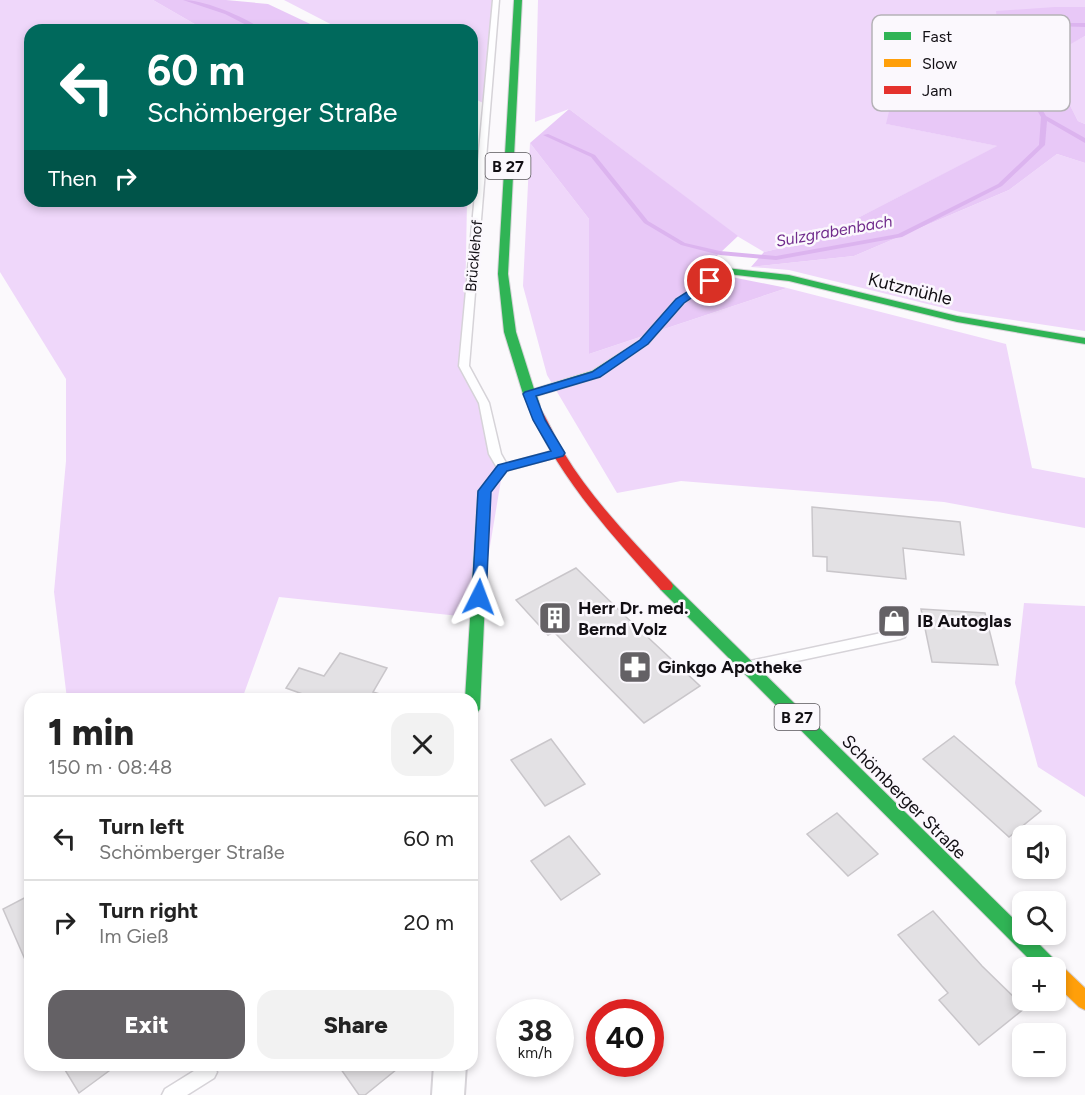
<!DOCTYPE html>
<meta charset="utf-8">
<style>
body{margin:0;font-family:Figtree,sans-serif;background:#f2f2f2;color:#222;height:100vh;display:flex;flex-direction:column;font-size:22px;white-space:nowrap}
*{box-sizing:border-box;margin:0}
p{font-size:20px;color:#767676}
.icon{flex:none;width:33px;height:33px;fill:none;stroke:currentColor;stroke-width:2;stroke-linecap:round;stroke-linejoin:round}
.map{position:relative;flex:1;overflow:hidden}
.side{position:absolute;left:24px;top:693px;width:454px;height:378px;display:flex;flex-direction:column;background:#fff;border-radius:18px;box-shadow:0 3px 9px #0003}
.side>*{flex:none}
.banner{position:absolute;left:24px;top:24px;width:454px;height:183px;border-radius:18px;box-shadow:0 3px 9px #0003;background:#00695c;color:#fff;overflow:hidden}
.controls{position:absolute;left:1012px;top:825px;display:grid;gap:12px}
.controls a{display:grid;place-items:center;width:54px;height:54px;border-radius:12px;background:#fff;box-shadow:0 3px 9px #0003;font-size:30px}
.speed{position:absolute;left:496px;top:999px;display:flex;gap:12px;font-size:30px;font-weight:700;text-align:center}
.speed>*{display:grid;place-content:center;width:78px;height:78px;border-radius:50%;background:#fff;box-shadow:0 3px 9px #0003;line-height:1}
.speed small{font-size:15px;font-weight:400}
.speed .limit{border:9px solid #d22;background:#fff;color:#111}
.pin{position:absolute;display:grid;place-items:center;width:51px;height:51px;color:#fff;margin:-26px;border:3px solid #fff;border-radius:50%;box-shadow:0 2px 6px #0007}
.me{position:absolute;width:66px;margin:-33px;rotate:3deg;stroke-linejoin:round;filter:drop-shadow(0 0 4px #0008)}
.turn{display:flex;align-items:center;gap:21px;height:126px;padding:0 24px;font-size:27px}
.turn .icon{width:78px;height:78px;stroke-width:2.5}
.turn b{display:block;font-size:42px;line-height:51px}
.then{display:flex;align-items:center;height:57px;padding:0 24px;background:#0003;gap:12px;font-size:22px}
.round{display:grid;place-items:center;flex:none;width:63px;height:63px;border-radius:18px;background:#f2f2f2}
.headline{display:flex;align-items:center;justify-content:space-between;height:102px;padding:0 24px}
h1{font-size:36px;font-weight:800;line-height:45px}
.button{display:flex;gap:12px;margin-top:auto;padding:12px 24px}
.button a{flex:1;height:69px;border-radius:18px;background:#646165;color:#fff;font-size:24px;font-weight:800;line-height:69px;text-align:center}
.button a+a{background:#f2f2f2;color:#222}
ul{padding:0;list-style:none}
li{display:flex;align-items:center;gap:18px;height:84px;padding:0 24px;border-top:2px solid #e0e0e0}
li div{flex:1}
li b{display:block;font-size:22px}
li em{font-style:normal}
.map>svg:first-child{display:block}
.green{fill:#efd7fa}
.forest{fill:#e8c8f7}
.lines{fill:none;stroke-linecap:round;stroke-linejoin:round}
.stream{fill:#dcb4ef;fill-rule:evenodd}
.building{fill:#e3e1e4;stroke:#c9c6ca;stroke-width:1.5}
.lane-casing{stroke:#d6d3d8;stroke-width:3}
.street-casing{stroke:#d6d3d8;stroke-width:4}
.fast-casing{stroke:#d6d3d8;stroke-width:2}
.slow-casing{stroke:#d6d3d8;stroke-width:2}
.jam-casing{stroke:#d6d3d8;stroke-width:2}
.lane{fill:#fefeff;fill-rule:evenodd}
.street{fill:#fefeff;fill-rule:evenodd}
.fast{fill:#30b455;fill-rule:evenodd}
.slow{fill:#ff9f0a;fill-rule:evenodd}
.jam{fill:#e5322d;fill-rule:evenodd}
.route{fill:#1a73e8;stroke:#114b97;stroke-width:1.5}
.labels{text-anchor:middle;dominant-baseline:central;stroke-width:5;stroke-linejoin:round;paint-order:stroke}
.far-street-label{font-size:15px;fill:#120f14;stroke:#fbf8fd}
.shield{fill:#fbf8fd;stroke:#58555a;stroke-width:1.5}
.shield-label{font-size:16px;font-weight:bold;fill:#120f14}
.far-water-label{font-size:16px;font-style:italic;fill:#702b8c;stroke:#fbf8fd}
.street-label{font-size:18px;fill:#120f14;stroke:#fbf8fd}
.poi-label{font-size:18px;font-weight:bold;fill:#120f14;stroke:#fbf8fd;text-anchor:start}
.key{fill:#fbf8fd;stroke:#b5b2b7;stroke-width:1.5}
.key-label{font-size:16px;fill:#120f14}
</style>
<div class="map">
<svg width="1085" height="1095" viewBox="0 0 1085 1095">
<rect width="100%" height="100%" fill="#fbf9fc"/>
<path class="green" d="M 0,0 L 153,0 L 205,30 L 30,30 L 30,201 L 467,201 L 464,366 L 484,403 L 503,468 L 478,618 L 279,597 L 242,699 L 67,699 L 54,592 L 66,461 L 66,379 L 0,272 Z
M 284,0 L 496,0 L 487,105 L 473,98 L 472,30 L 342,30 Z
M 538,0 L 1085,0 L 1085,7 L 1055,7 L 1006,92 L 891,104 L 887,124 L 998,146 L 815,240 L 764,252 L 737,236 L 569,109 L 535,122 Z
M 1085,36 L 1085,124 L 1078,121 L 1045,57 Z
M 530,143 L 589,219 L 589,354 L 787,288 L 1006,344 L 1032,468 L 1085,478 L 1085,528 L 944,502 L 681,481 L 617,493 L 547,375 L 523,286 Z
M 1057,154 L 1085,163 L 1085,331 L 960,312 L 789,270 L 751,267 L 854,256 L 1009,190 Z
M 1024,603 L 1085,606 L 1085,797 L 1038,767 L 1015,683 Z"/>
<path class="forest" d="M 153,0 L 226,0 L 268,4 L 323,30 L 205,30 Z
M 1055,7 L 1085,7 L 1085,36 L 1046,58 L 1078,121 L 1085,124 L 1085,163 L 1057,154 L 1009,190 L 854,256 L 751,267 L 764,252 L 815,240 L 997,146 L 886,124 L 891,103 L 1005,92 L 996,11 Z
M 569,109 L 738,236 L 701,271 L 787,288 L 589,354 L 589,219 L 530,143 Z"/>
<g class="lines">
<path class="stream" d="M 183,0 C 205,0 245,17 263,30 L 256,30 L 225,14 Z
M 1050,23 L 1085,23 L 1085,27 L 1053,26 L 1016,64 L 1046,116 L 1085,138 L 1085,143 L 1047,121 L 1045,145 L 1002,186 L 902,237 L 776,260 L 720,255 L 681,245 L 644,223 L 591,157 L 543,135 L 548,134 L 595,155 L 648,221 L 685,243 L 720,251 L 776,256 L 898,234 L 998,184 L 1039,145 L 1041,117 L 1010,64 Z"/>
</g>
<path class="building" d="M 812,507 L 960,522 L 964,555 L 903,548 L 906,579 L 827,571 L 827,557 L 813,556 Z
M 576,568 L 625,616 L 700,686 L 644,723 L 554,632 L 548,635 L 516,600 Z
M 921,609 L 985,613 L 998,665 L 932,662 Z
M 340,653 L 387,668 L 373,692 L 380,694 L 379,699 L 309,699 L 311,697 L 286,688 L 299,668 L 324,676 Z
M 954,736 L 1041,811 L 1009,837 L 923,759 Z
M 551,739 L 585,784 L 545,806 L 511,760 Z
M 837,813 L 878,854 L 848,876 L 807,834 Z
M 569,836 L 600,874 L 561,900 L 531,861 Z
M 30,895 L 30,971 L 3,909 Z
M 933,911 L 982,966 L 1025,1008 L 979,1045 L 939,1000 L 948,993 L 898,935 Z
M 62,1065 L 117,1065 L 79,1093 Z
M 338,1065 L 402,1065 L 365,1095 L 359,1095 Z"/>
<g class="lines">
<defs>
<path id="lane" d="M 493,0 L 499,0 L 469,366 L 489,403 L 501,454 L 509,468 L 503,472 L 499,471 L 489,454 L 479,403 L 459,366 Z
M 900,629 L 905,631 L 906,634 L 905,637 L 900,639 L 750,671 L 745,670 L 743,666 L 745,662 L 750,661 Z
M 212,1065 L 217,1072 L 214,1078 L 187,1095 L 162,1095 L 165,1089 L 202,1066 Z"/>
<path id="street" d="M 434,1065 L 466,1065 L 464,1095 L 432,1095 Z"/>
<path id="fast" d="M 514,0 L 522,0 L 508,274 L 516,332 L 534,389 L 592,371 L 640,340 L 676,299 L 726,268 L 789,275 L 957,316 L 1085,338 L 1085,344 L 957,322 L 789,281 L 728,274 L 684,303 L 648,344 L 600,377 L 537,396 L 540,406 L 534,410 L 530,409 L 523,394 L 504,332 L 498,274 Z
M 558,449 L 564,453 L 562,456 L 507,471 L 490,492 L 480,709 L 477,713 L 472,715 L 472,699 L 465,699 L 478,491 L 499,465 Z
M 666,581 L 671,582 L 1023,928 L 1023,934 L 1029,934 L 1057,962 L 1060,968 L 1057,974 L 1056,968 L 1038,968 L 661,590 L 659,586 L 661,582 Z"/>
<path id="slow" d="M 1056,963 L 1062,966 L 1085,988 L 1085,1010 L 1079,1007 L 1056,985 L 1056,968 L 1049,968 Z"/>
<path id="jam" d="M 534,402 C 542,405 557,443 564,453 C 593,501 633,541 671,582 L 673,586 L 671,590 L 661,590 C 610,533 558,477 528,406 Z"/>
</defs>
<use href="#lane" class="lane-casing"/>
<use href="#street" class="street-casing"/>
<use href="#fast" class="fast-casing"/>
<use href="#slow" class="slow-casing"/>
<use href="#jam" class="jam-casing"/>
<use href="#lane" class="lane"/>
<use href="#street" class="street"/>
<use href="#fast" class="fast"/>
<use href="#slow" class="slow"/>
<use href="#jam" class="jam"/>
</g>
<path class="route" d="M 707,279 L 716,281 L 684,303 L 648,344 L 600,377 L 536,396 L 545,420 L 565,453 L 563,456 L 507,471 L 491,492 L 486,597 L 484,601 L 474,601 L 472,597 L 478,491 L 498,465 L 551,451 L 533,420 L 523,394 L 525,392 L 592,372 L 640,340 L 676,299 Z"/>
<defs>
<symbol id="building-square" viewBox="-11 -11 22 22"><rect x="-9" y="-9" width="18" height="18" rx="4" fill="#646165" stroke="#fbf8fd"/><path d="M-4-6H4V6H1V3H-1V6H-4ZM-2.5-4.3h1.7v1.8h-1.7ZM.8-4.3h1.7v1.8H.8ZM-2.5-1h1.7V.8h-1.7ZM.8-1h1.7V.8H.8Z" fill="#fff"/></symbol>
<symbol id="shop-square" viewBox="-11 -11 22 22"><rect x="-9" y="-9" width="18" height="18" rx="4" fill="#646165" stroke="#fbf8fd"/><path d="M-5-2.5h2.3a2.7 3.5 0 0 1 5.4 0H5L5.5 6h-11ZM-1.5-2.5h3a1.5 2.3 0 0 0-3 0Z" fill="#fff"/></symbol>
<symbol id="pharmacy-square" viewBox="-11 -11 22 22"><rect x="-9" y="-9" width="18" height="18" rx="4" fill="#646165" stroke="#fbf8fd"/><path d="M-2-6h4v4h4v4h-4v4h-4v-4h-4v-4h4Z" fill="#fff"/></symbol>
</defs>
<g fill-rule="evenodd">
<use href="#building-square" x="536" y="599" width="38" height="38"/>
<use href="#shop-square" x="875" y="602" width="38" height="38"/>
<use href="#pharmacy-square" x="616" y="648" width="38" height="38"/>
</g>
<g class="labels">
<g class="far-street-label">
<text transform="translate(474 256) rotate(-85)">Brücklehof</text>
</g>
<g class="shield">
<rect x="485.5" y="153" width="45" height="26" rx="4.5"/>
<rect x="774.5" y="704" width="45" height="26" rx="4.5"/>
</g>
<g class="shield-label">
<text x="508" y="166">B 27</text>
<text x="797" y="717">B 27</text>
</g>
<g class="far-water-label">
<text transform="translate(834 231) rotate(-10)">Sulzgrabenbach</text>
</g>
<g class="street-label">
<text transform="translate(910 289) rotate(14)">Kutzmühle</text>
<text transform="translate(904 797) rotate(45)">Schömberger Straße</text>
</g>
<g class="poi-label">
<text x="578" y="608">Herr Dr. med.<tspan x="578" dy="21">Bernd Volz</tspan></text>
<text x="917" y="621">IB Autoglas</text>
<text x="658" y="667">Ginkgo Apotheke</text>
</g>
</g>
<rect x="872" y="15" width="198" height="96" rx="9" class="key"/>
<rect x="884" y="32" width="27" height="8" fill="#30b455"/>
<rect x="884" y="59" width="27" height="8" fill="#ff9f0a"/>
<rect x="884" y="86" width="27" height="8" fill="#e5322d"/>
<g class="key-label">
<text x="922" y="42">Fast</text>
<text x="922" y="69">Slow</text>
<text x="922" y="96">Jam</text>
</g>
</svg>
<div class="controls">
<a><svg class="icon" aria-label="sound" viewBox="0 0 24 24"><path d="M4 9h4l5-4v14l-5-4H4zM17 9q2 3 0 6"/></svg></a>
<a><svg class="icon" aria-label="search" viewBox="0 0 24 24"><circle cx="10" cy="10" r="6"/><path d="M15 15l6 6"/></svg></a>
<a>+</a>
<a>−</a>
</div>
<div class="speed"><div>38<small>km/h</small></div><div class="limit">40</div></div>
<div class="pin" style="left:710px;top:281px;background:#d93025"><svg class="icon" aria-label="arrive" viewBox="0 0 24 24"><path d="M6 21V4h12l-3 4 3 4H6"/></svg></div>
<svg class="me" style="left:479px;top:597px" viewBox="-20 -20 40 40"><path d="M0-17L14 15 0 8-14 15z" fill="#1a73e8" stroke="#fff" stroke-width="4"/></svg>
<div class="banner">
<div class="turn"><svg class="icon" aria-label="left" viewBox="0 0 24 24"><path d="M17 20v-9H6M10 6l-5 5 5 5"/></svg><div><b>60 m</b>Schömberger Straße</div></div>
<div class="then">Then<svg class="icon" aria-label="right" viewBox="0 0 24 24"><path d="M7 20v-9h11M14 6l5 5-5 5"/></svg></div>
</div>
<section class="side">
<div class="headline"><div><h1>1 min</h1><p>150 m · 08:48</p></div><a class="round"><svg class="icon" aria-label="close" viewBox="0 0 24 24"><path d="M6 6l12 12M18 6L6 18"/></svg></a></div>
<ul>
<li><svg class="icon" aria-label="left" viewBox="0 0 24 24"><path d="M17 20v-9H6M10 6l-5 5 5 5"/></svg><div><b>Turn left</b><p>Schömberger Straße</p></div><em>60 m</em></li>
<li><svg class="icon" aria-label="right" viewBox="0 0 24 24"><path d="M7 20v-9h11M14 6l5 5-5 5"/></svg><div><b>Turn right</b><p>Im Gieß</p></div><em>20 m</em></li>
</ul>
<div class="button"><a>Exit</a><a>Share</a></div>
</section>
</div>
